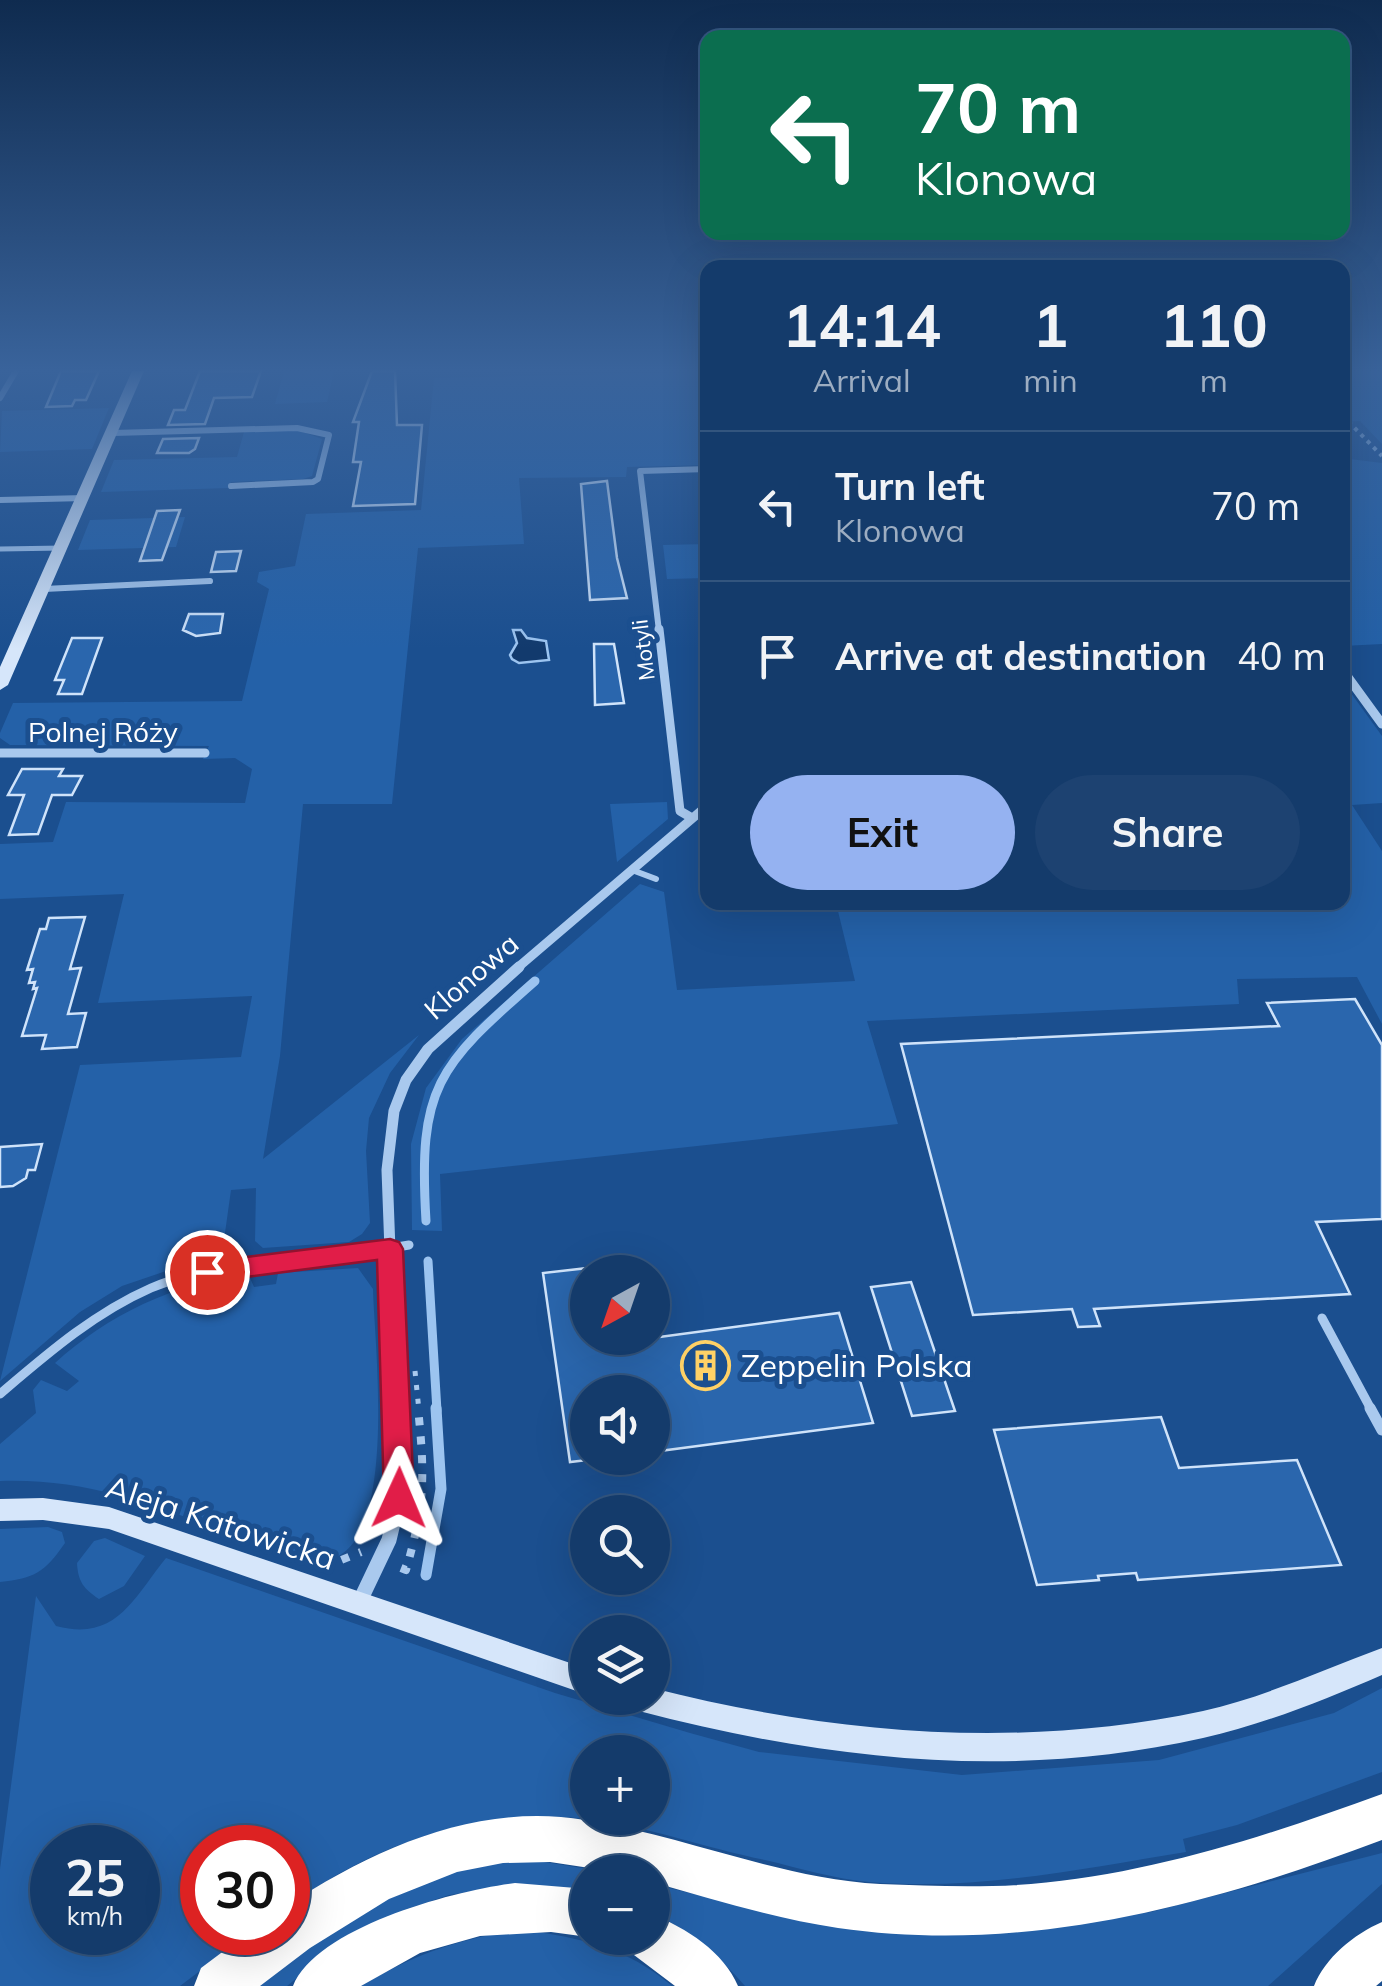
<!DOCTYPE html>
<meta charset="utf-8">
<style>
body{margin:0;font-family:Mulish,sans-serif;background:#1d4271;color:#f1f3f6;height:100vh;display:flex;flex-direction:column;font-size:38px;white-space:nowrap}
*{box-sizing:border-box;margin:0}
p{font-size:32px;color:#9dadc1}
.icon{flex:none;width:55px;height:55px;fill:none;stroke:currentColor;stroke-width:2;stroke-linecap:round;stroke-linejoin:round}
.map{position:relative;flex:1;overflow:hidden}
.panel{position:absolute;left:700px;top:260px;width:650px;height:650px;display:flex;flex-direction:column;background:#143b6b;border-radius:20px;box-shadow:0 10px 40px #0002,0 0 0 2px #33557e}
.panel>*{flex:none}
.guide{position:absolute;left:700px;top:30px;width:650px;height:210px;border-radius:20px;box-shadow:0 10px 40px #0002,0 0 0 2px #33557e;background:#0b6e4f;color:#fff;overflow:hidden}
.needle{width:65px;rotate:220deg}
.buttons{position:absolute;left:570px;top:1255px;display:grid;gap:20px}
.buttons a{display:grid;place-items:center;width:100px;height:100px;border-radius:50%;background:#143b6b;box-shadow:0 10px 40px #0002,0 0 0 2px #33557e;font-size:50px}
.speed{position:absolute;left:30px;top:1825px;display:flex;gap:20px;font-size:50px;font-weight:700;text-align:center}
.speed>*{display:grid;place-content:center;width:130px;height:130px;border-radius:50%;background:#143b6b;box-shadow:0 10px 40px #0002,0 0 0 2px #33557e;line-height:1}
.speed small{font-size:25px;font-weight:400}
.speed .limit{border:15px solid #d22;background:#fff;color:#111}
.pin{position:absolute;display:grid;place-items:center;width:85px;height:85px;color:#fff;margin:-42px;border:5px solid #fff;border-radius:50%;box-shadow:0 2px 10px #0007}
.me{position:absolute;width:110px;margin:-55px;rotate:1deg;stroke-linejoin:round;filter:drop-shadow(0 0 8px #0008)}
.turn{display:flex;align-items:center;gap:35px;height:210px;padding:0 50px;font-size:45px}
.turn .icon{width:130px;height:130px;stroke-width:2.5}
.turn b{display:block;font-size:70px;line-height:85px}
.eta{display:flex;justify-content:space-evenly;align-items:center;height:170px;text-align:center}
.eta b{font-size:60px;font-weight:700;line-height:70px}
.primary-button{display:flex;gap:20px;margin-top:auto;padding:20px 50px}
.primary-button a{flex:1;height:115px;border-radius:60px;background:#95b2f1;color:#111;font-size:40px;font-weight:700;line-height:115px;text-align:center}
.primary-button a+a{background:#1d4271;color:#f1f3f6}
ul{padding:0;list-style:none}
li{display:flex;align-items:center;gap:30px;height:150px;padding:0 50px;border-top:2px solid #33557e}
li div{flex:1}
li b{display:block;font-size:38px}
li em{font-style:normal}
.map>svg:first-child{display:block}
.green{fill:#2461a8;fill-rule:evenodd}
.water{fill:#123a6d;stroke:#9cc4f0;stroke-width:2.5}
.lines{fill:none;stroke-linecap:round;stroke-linejoin:round}
.stream-far1{stroke:#9cc4f0;stroke-width:9}
.stream{stroke:#9cc4f0;stroke-width:11}
.building{fill:#2a66ad;stroke:#cfe3fa;stroke-width:2.5}
.path-far2{stroke:#a9c9ee;stroke-width:4;stroke-dasharray:4 5;stroke-linecap:butt}
.path-far1{stroke:#a9c9ee;stroke-width:5;stroke-dasharray:5 9;stroke-linecap:butt}
.path{stroke:#a9c9ee;stroke-width:8;stroke-dasharray:8 11;stroke-linecap:butt}
.lane-far3{stroke:#a9c9ee;stroke-width:5}
.lane-far2{stroke:#a9c9ee;stroke-width:6}
.lane-far1{stroke:#a9c9ee;stroke-width:9}
.lane{stroke:#a9c9ee;stroke-width:11}
.street-far3{stroke:#a9c9ee;stroke-width:6}
.street-far2{stroke:#a9c9ee;stroke-width:9}
.street-far1{stroke:#a9c9ee;stroke-width:11}
.street{stroke:#a9c9ee;stroke-width:15}
.secondary{fill:#d6e6fa;fill-rule:evenodd}
.highway{fill:#fff;fill-rule:evenodd}
.route{fill:#e11d48;stroke:#92132f;stroke-width:2.5}
.labels{text-anchor:middle;dominant-baseline:central;stroke-width:10;stroke-linejoin:round;paint-order:stroke}
.far-street-label{font-size:22px;fill:#fff;stroke:#1b4f8f}
.street-label{font-size:28px;fill:#fff;stroke:#1b4f8f}
.near-poi-label{font-size:32px;fill:#fff;stroke:#1b4f8f;text-anchor:start}
.near-street-label{font-size:32px;fill:#fff;stroke:#1b4f8f}
</style>
<div class="map">
<svg width="1382" height="1986" viewBox="0 0 1382 1986">
<rect width="100%" height="100%" fill="#1b4f8f"/>
<path class="green" d="M 284,371 L 334,371 L 327,402 L 275,404 Z
M 1343,371 L 1382,371 L 1382,444 L 1360,421 L 1343,422 Z
M 707,372 L 707,465 L 627,467 L 626,477 L 519,478 L 524,544 L 418,548 L 392,804 L 303,804 L 280,1056 L 263,1159 L 419,1035 L 390,1073 L 369,1118 L 366,1151 L 370,1223 L 362,1234 L 349,1242 L 263,1248 L 255,1241 L 256,1188 L 231,1190 L 224,1240 L 216,1254 L 122,1286 L 80,1312 L 0,1381 L 80,1065 L 241,1057 L 252,996 L 98,1003 L 124,894 L 0,899 L 0,844 L 53,842 L 66,802 L 245,803 L 252,769 L 235,758 L 203,759 L 209,746 L 10,745 L 0,738 L 0,733 L 13,703 L 242,701 L 269,589 L 257,582 L 259,572 L 295,566 L 306,514 L 421,510 L 434,378 Z
M 109,408 L 92,449 L 0,452 L 2,411 Z
M 297,430 L 322,439 L 312,476 L 303,479 L 231,482 L 229,488 L 101,492 L 114,460 L 237,457 L 244,432 Z
M 1342,458 L 1382,463 L 1382,644 L 1343,646 L 1343,579 L 1351,578 L 1343,567 Z
M 185,517 L 176,547 L 78,550 L 90,520 Z
M 707,544 L 707,578 L 667,579 L 663,545 Z
M 1343,682 L 1382,736 L 1382,803 L 1352,805 L 1382,851 L 1382,1024 L 1357,977 L 1237,979 L 1239,1004 L 867,1021 L 898,1124 L 440,1174 L 442,1231 L 412,1230 L 411,1144 L 426,1088 L 462,1039 L 640,884 L 664,892 L 677,990 L 855,981 L 836,903 L 1342,902 Z
M 667,802 L 668,819 L 617,862 L 610,804 Z
M 358,1268 L 373,1289 C 374,1343 403,1573 313,1560 C 201,1531 122,1477 0,1481 L 0,1444 L 36,1413 L 33,1390 L 41,1380 L 67,1391 L 79,1381 L 55,1363 C 107,1316 175,1281 245,1278 L 250,1278 L 254,1287 L 276,1284 L 278,1273 Z
M 48,1527 L 62,1532 L 65,1543 C 44,1573 35,1578 0,1582 L 0,1529 Z
M 105,1538 L 145,1556 L 124,1586 L 99,1599 C 84,1589 78,1582 77,1563 L 94,1541 Z
M 166,1558 L 555,1693 L 690,1733 L 759,1752 L 962,1775 L 1159,1760 L 1334,1713 L 1382,1688 L 1382,1772 L 1237,1825 L 1183,1839 L 1186,1852 C 1080,1869 978,1891 869,1882 C 835,1879 799,1868 765,1860 C 706,1848 646,1826 587,1819 C 478,1806 376,1844 288,1906 L 288,1848 L 202,1848 L 202,1932 L 250,1933 L 180,1986 L 0,1986 L 0,1869 L 36,1596 L 56,1626 C 116,1642 133,1599 166,1558 ZM 588,1752 L 652,1752 L 652,1818 L 588,1818 ZM 52,1848 L 138,1848 L 138,1932 L 52,1932 Z
M 1382,1853 L 1382,1884 L 1268,1986 L 745,1986 C 719,1955 687,1932 653,1911 L 652,1884 L 766,1911 L 1046,1925 L 1151,1912 Z
M 532,1860 L 607,1872 L 588,1872 L 587,1891 L 493,1888 L 449,1895 L 404,1910 L 320,1959 L 287,1986 L 246,1986 C 304,1944 371,1896 440,1874 C 470,1865 501,1862 532,1860 Z
M 525,1930 C 581,1938 628,1948 672,1986 L 361,1986 C 413,1955 464,1936 525,1930 Z"/>
<path class="water" d="M 513,630 L 521,630 L 527,638 L 546,641 L 549,660 L 519,663 L 512,659 L 510,655 L 517,643 Z"/>
<g class="lines">
<path class="stream-far1" d="M 426,1221 C 418,1087 437,1067 535,981
M 428,1261 L 437,1411"/>
<path class="stream" d="M 426,1575 L 441,1489 L 436,1408"/>
</g>
<path class="building" d="M 61,371 L 99,371 L 86,400 L 75,400 L 72,406 L 46,407 Z
M 200,371 L 261,371 L 252,397 L 214,398 L 205,424 L 168,425 L 174,410 L 185,410 Z
M 372,371 L 395,371 L 397,425 L 422,425 L 415,504 L 353,506 L 361,462 L 353,462 L 359,422 L 353,422 Z
M 199,438 L 195,449 L 189,453 L 157,453 L 163,439 Z
M 607,481 L 617,558 L 627,598 L 590,600 L 581,484 Z
M 180,510 L 162,560 L 140,561 L 157,511 Z
M 241,551 L 236,571 L 211,572 L 216,552 Z
M 189,614 L 223,614 L 220,633 L 196,636 L 183,630 Z
M 72,638 L 102,638 L 82,694 L 58,694 L 64,680 L 55,680 Z
M 594,644 L 614,644 L 624,703 L 595,705 Z
M 22,769 L 63,769 L 59,776 L 82,776 L 72,795 L 52,795 L 38,834 L 9,835 L 24,795 L 8,795 Z
M 85,917 L 70,969 L 81,968 L 68,1014 L 86,1013 L 77,1047 L 42,1049 L 46,1035 L 22,1036 L 37,988 L 33,989 L 35,982 L 29,983 L 33,969 L 27,970 L 40,929 L 46,929 L 49,918 Z
M 1355,999 L 1382,1045 L 1382,1219 L 1316,1222 L 1350,1294 L 1094,1309 L 1100,1326 L 1078,1327 L 1072,1309 L 973,1315 L 901,1044 L 1279,1026 L 1267,1003 Z
M 42,1144 L 35,1170 L 28,1170 L 26,1178 L 13,1186 L 0,1187 L 0,1147 Z
M 588,1268 L 588,1338 L 652,1338 L 839,1313 L 873,1423 L 652,1452 L 652,1392 L 588,1392 L 588,1460 L 570,1462 L 543,1273 Z
M 911,1282 L 955,1411 L 912,1416 L 871,1287 Z
M 1161,1417 L 1179,1468 L 1297,1460 L 1341,1565 L 1138,1580 L 1136,1573 L 1098,1576 L 1099,1580 L 1037,1585 L 994,1430 Z"/>
<g class="lines">
<path class="path-far2" d="M 1342,415 L 1382,456"/>
<path class="path-far1" d="M 415,1371 L 419,1411"/>
<path class="path" d="M 324,1567 L 361,1552
M 401,1568 L 406,1570 C 425,1504 425,1476 418,1408"/>
<path class="lane-far3" d="M 0,549 L 63,548"/>
<path class="lane-far2" d="M 632,870 L 656,879"/>
<path class="lane-far1" d="M 1322,1318 L 1372,1411
M 0,1394 C 47,1354 94,1313 151,1288 C 232,1254 324,1259 409,1245"/>
<path class="lane" d="M 1370,1408 L 1382,1430"/>
<path class="street-far3" d="M 0,398 L 16,371
M 113,433 L 297,428 L 329,435 L 318,479 L 313,482 L 231,486
M 0,500 L 85,498
M 44,589 L 210,581
M 659,631 L 640,471 L 708,469"/>
<path class="street-far2" d="M 659,629 L 680,811 L 692,818
M 1342,669 L 1382,724
M 0,753 L 205,753
M 516,969 L 708,805"/>
<path class="street-far1" d="M 396,1411 L 387,1170 L 394,1111 L 406,1080 L 428,1049 L 519,967"/>
<path class="street" d="M 359,1603 L 389,1540 L 399,1498 L 396,1408"/>
<path class="secondary" d="M 132,371 L 144,371 L 8,685 L 0,690 L 0,667 Z
M 43,1498 L 109,1507 L 588,1669 L 588,1695 L 109,1529 L 43,1520 L 0,1521 L 0,1499 Z
M 1382,1648 L 1382,1675 C 1324,1700 1265,1724 1203,1738 C 1012,1781 827,1760 639,1711 L 629,1708 L 624,1698 L 652,1698 L 652,1688 C 833,1734 1019,1750 1203,1711 C 1265,1697 1322,1670 1382,1648 Z"/>
<path class="highway" d="M 1382,1794 L 1382,1840 C 1208,1906 1025,1955 838,1928 C 775,1919 713,1899 652,1882 L 652,1872 L 616,1872 L 550,1862 L 503,1863 L 457,1872 L 389,1899 L 310,1948 L 260,1986 L 194,1986 L 201,1968 L 249,1932 L 288,1932 L 288,1905 C 375,1848 478,1802 585,1820 C 685,1836 779,1878 880,1884 C 930,1886 981,1888 1031,1884 C 1151,1874 1270,1835 1382,1794 Z
M 515,1883 L 588,1889 L 588,1937 L 551,1932 L 480,1936 L 420,1953 L 361,1986 L 293,1986 C 317,1927 455,1890 515,1883 Z
M 652,1914 C 686,1928 724,1952 738,1986 L 675,1986 L 634,1955 L 627,1938 L 652,1938 Z
M 1382,1922 L 1382,1981 L 1376,1986 L 1314,1986 C 1325,1958 1354,1934 1382,1922 Z"/>
</g>
<linearGradient id="sky" x2="0" y2="1"><stop stop-color="#0f2b4f"/><stop offset="0.57" stop-color="#39639b"/><stop offset="1" stop-color="#39639b" stop-opacity="0"/></linearGradient>
<rect width="1382" height="649" fill="url(#sky)"/>
<path class="route" d="M 390,1239 L 399,1242 L 403,1249 L 414,1498 L 410,1507 L 399,1510 L 388,1507 L 384,1498 L 377,1260 L 207,1282 L 197,1279 L 193,1272 L 197,1265 L 207,1262 Z"/>
<defs>
<symbol id="building-ring" viewBox="-11 -11 22 22"><circle r="9.5" fill="#1b4f8f" stroke="#ffd166" stroke-width="1.5"/><path d="M-4-6H4V6H1V3H-1V6H-4ZM-2.5-4.3h1.7v1.8h-1.7ZM.8-4.3h1.7v1.8H.8ZM-2.5-1h1.7V.8h-1.7ZM.8-1h1.7V.8H.8Z" fill="#ffd166"/></symbol>
</defs>
<g fill-rule="evenodd">
<use href="#building-ring" x="678" y="1338" width="55" height="55"/>
</g>
<g class="labels">
<g class="far-street-label">
<text transform="translate(643 650) rotate(-97)">Motyli</text>
</g>
<g class="street-label">
<text x="103" y="731">Polnej Róży</text>
<text transform="translate(471 976) rotate(-41)">Klonowa</text>
</g>
<g class="near-poi-label">
<text x="741" y="1365">Zeppelin Polska</text>
</g>
<g class="near-street-label">
<text transform="translate(221 1522) rotate(18)">Aleja Katowicka</text>
</g>
</g>
</svg>
<div class="buttons">
<a><svg class="needle" viewBox="-14 -14 28 28"><path d="M0-13l5 13h-10z" fill="#e53935"/><path d="M0 13l5-13h-10z" fill="#9dadc1"/></svg></a>
<a><svg class="icon" aria-label="sound" viewBox="0 0 24 24"><path d="M4 9h4l5-4v14l-5-4H4zM17 9q2 3 0 6"/></svg></a>
<a><svg class="icon" aria-label="search" viewBox="0 0 24 24"><circle cx="10" cy="10" r="6"/><path d="M15 15l6 6"/></svg></a>
<a><svg class="icon" aria-label="layers" viewBox="0 0 24 24"><path d="M12 4l9 5-9 5-9-5zM3 14l9 5 9-5"/></svg></a>
<a>+</a>
<a>−</a>
</div>
<div class="speed"><div>25<small>km/h</small></div><div class="limit">30</div></div>
<div class="pin" style="left:207px;top:1272px;background:#d93025"><svg class="icon" aria-label="arrive" viewBox="0 0 24 24"><path d="M6 21V4h12l-3 4 3 4H6"/></svg></div>
<svg class="me" style="left:399px;top:1498px" viewBox="-20 -20 40 40"><path d="M0-17L14 15 0 8-14 15z" fill="#e11d48" stroke="#fff" stroke-width="4"/></svg>
<div class="guide">
<div class="turn"><svg class="icon" aria-label="left" viewBox="0 0 24 24"><path d="M17 20v-9H6M10 6l-5 5 5 5"/></svg><div><b>70 m</b>Klonowa</div></div>
</div>
<section class="panel">
<div class="eta">
<div><b>14:14</b><p>Arrival</p></div>
<div><b>1</b><p>min</p></div>
<div><b>110</b><p>m</p></div>
</div>
<ul>
<li><svg class="icon" aria-label="left" viewBox="0 0 24 24"><path d="M17 20v-9H6M10 6l-5 5 5 5"/></svg><div><b>Turn left</b><p>Klonowa</p></div><em>70 m</em></li>
<li><svg class="icon" aria-label="arrive" viewBox="0 0 24 24"><path d="M6 21V4h12l-3 4 3 4H6"/></svg><div><b>Arrive at destination</b></div><em>40 m</em></li>
</ul>
<div class="primary-button"><a>Exit</a><a>Share</a></div>
</section>
</div>
